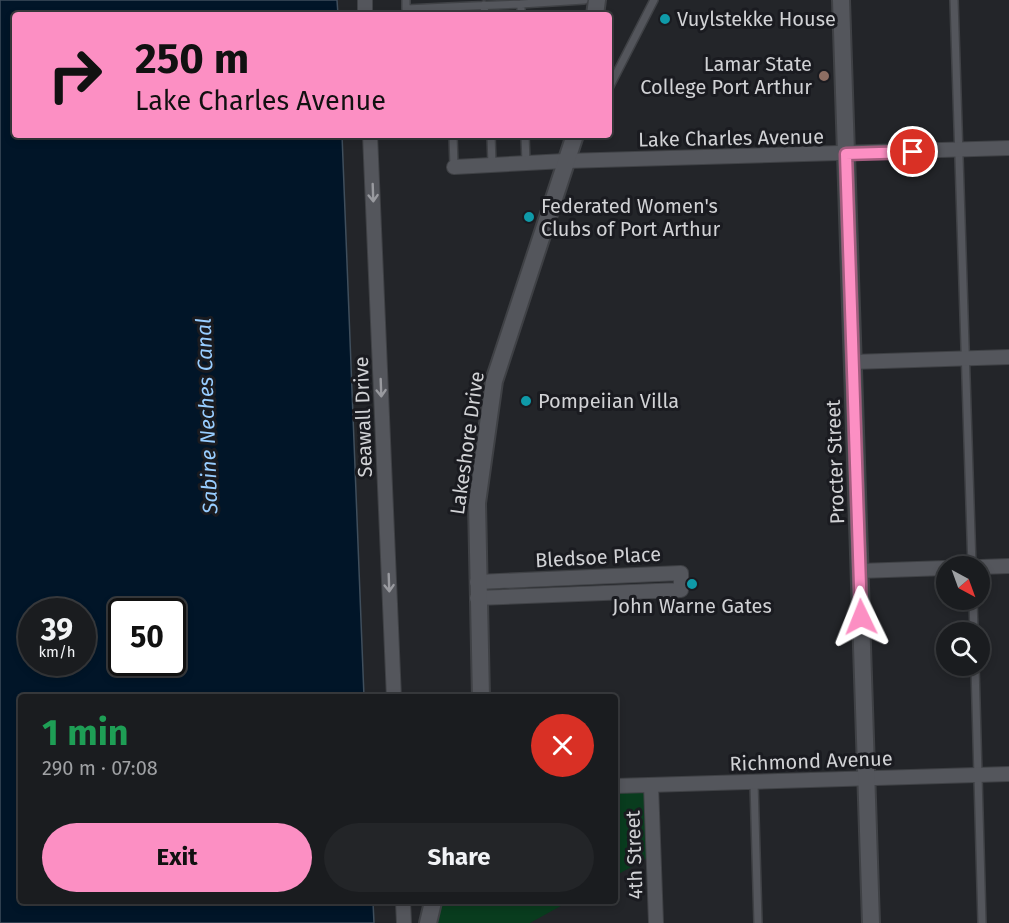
<!DOCTYPE html>
<meta charset="utf-8">
<style>
body{margin:0;font-family:"Fira Sans",sans-serif;background:#232528;color:#f1f3f6;height:100vh;display:flex;flex-direction:column;font-size:22px;white-space:nowrap}
*{box-sizing:border-box;margin:0}
p{font-size:20px;color:#9fa1a4}
.icon{flex:none;width:33px;height:33px;fill:none;stroke:currentColor;stroke-width:2;stroke-linecap:round;stroke-linejoin:round}
.map{position:relative;flex:1;overflow:hidden}
.sheet{position:absolute;left:18px;top:694px;width:600px;height:210px;display:flex;flex-direction:column;background:#1a1c1f;border-radius:6px;box-shadow:0 3px 9px #0003,0 0 0 2px #383a3d}
.sheet>*{flex:none}
.top-card{position:absolute;left:12px;top:12px;width:600px;height:126px;border-radius:6px;box-shadow:0 3px 9px #0003,0 0 0 2px #383a3d;background:#fc8fc3;color:#111;overflow:hidden}
.needle{width:39px;rotate:139deg}
.fabs{position:absolute;left:936px;top:556px;display:grid;gap:12px}
.fabs a{display:grid;place-items:center;width:54px;height:54px;border-radius:50%;background:#1a1c1f;box-shadow:0 3px 9px #0003,0 0 0 2px #383a3d;font-size:30px}
.speed{position:absolute;left:18px;top:598px;display:flex;gap:12px;font-size:30px;font-weight:700;text-align:center}
.speed>*{display:grid;place-content:center;width:78px;height:78px;border-radius:50%;background:#1a1c1f;box-shadow:0 3px 9px #0003,0 0 0 2px #383a3d;line-height:1}
.speed small{font-size:15px;font-weight:400}
.speed .limit{border:3px solid #111;border-radius:9px;background:#fff;color:#111}
.pin{position:absolute;display:grid;place-items:center;width:51px;height:51px;color:#fff;margin:-26px;border:3px solid #fff;border-radius:50%;box-shadow:0 2px 6px #0007}
.me{position:absolute;width:66px;margin:-33px;rotate:358deg;stroke-linejoin:round;filter:drop-shadow(0 0 4px #0008)}
.turn{display:flex;align-items:center;gap:21px;height:126px;padding:0 24px;font-size:27px}
.turn .icon{width:78px;height:78px;stroke-width:2.5}
.turn b{display:block;font-size:42px;line-height:51px}
.round{display:grid;place-items:center;flex:none;width:63px;height:63px;border-radius:32px;background:#232528}
.headline{display:flex;align-items:center;justify-content:space-between;height:102px;padding:0 24px}
h1{font-size:36px;font-weight:700;line-height:45px;color:#1e9e55}
.action{display:flex;gap:12px;margin-top:auto;padding:12px 24px}
.action a{flex:1;height:69px;border-radius:36px;background:#fc8fc3;color:#111;font-size:24px;font-weight:700;line-height:69px;text-align:center}
.action a+a{background:#232528;color:#f1f3f6}
.map>svg:first-child{display:block}
.green{fill:#093c1e}
.water{fill:#011528;stroke:#3f4e5c;stroke-width:1.5;fill-rule:evenodd}
.lines{fill:none;stroke-linecap:round;stroke-linejoin:round}
.service-casing{stroke:#3f4145;stroke-width:10}
.minor-casing{stroke:#3f4145;stroke-width:16}
.tertiary-casing{stroke:#3f4145;stroke-width:20}
.secondary-casing{stroke:#3f4145;stroke-width:20}
.service{stroke:#54565c;stroke-width:7}
.minor{stroke:#54565c;stroke-width:14}
.tertiary{stroke:#54565c;stroke-width:16}
.secondary{stroke:#54565c;stroke-width:16}
.oneway{stroke:#999a9f}
.route-casing{stroke:#a45d7f;stroke-width:15}
.route{stroke:#fc8fc3;stroke-width:10}
.culture-dot{fill:#0f9aa8;stroke:#1a1b20;stroke-width:2}
.education-dot{fill:#8d6e63;stroke:#1a1b20;stroke-width:2}
.labels{text-anchor:middle;dominant-baseline:central;stroke-width:6;stroke-linejoin:round;paint-order:stroke}
.poi-label{font-size:20px;fill:#d1d2d5;stroke:#1a1b20;text-anchor:start}
.street-label{font-size:20px;fill:#d1d2d5;stroke:#1a1b20}
.water-label{font-size:21px;font-style:italic;fill:#98cdff;stroke:#1a1b20}
</style>
<div class="map">
<svg width="1009" height="923" viewBox="0 0 1009 923">
<rect width="100%" height="100%" fill="#232529"/>
<path class="green" d="M 638,790 L 647,796 L 651,856 L 615,876 L 615,791 Z
M 439,902 L 568,902 L 530,923 L 438,923 Z"/>
<path class="water" d="M 0,0 L 337,0 L 338,15 L 15,15 L 15,135 L 342,135 L 364,697 L 21,698 L 21,902 L 373,902 L 374,923 L 0,923 ZM 32,612 L 82,612 L 82,663 L 32,663 ZM 122,612 L 172,612 L 172,663 L 122,663 Z"/>
<g class="lines">
<defs>
<path id="service" d="M 406,0 L 406,9 L 448,7 L 449,15
M 954,0 L 972,567
M 521,4 L 584,0
M 484,5 L 485,15
M 448,7 L 521,4 L 521,15
M 609,88 L 654,0
M 453,135 L 454,167
M 491,135 L 492,165
M 525,135 L 526,163
M 973,600 L 974,633
M 975,666 L 982,923
M 754,783 L 758,923"/>
<path id="minor" d="M 365,0 L 365,15
M 370,135 L 394,698
M 454,167 L 565,161 L 1009,148
M 852,362 L 1009,357
M 980,567 L 1009,566
M 859,571 L 946,568
M 477,582 L 681,573 L 681,590 L 477,598
M 651,785 L 656,923
M 615,786 L 1009,774
M 403,902 L 404,923"/>
<path id="tertiary" d="M 595,15 L 597,0
M 481,698 L 477,503 L 494,381 L 575,135
M 428,923 L 433,902"/>
<path id="secondary" d="M 841,0 L 871,923"/>
</defs>
<use href="#service" class="service-casing"/>
<use href="#minor" class="minor-casing"/>
<use href="#tertiary" class="tertiary-casing"/>
<use href="#secondary" class="secondary-casing"/>
<use href="#service" class="service"/>
<use href="#minor" class="minor"/>
<use href="#tertiary" class="tertiary"/>
<use href="#secondary" class="secondary"/>
</g>
<defs><path id="oneway-shaft" d="M-6 0H5M1.5-3L5.5 0L1.5 3" fill="none" stroke-width="1.6" stroke-linecap="round" stroke-linejoin="round" transform="scale(1.5)"/></defs>
<g class="oneway">
<use href="#oneway-shaft" transform="translate(373 193) rotate(88)"/>
<use href="#oneway-shaft" transform="translate(381 388) rotate(88)"/>
<use href="#oneway-shaft" transform="translate(389 583) rotate(88)"/>
</g>
<g class="lines">
<defs>
<path id="route" d="M 861,617 L 846,154 L 913,152"/>
</defs>
<use href="#route" class="route-casing"/>
<use href="#route" class="route"/>
</g>
<g class="culture-dot">
<circle cx="665" cy="19" r="6"/>
<circle cx="529" cy="217" r="6"/>
<circle cx="526" cy="401" r="6"/>
<circle cx="692" cy="584" r="6"/>
</g>
<circle class="education-dot" cx="824" cy="76" r="6"/>
<g class="labels">
<g class="poi-label">
<text x="677" y="19">Vuylstekke House</text>
<text x="812" y="64" text-anchor="end">Lamar State<tspan x="812" dy="23">College Port Arthur</tspan></text>
<text x="541" y="206">Federated Women's<tspan x="541" dy="23">Clubs of Port Arthur</tspan></text>
<text x="538" y="401">Pompeiian Villa</text>
<text x="692" y="606" text-anchor="middle">John Warne Gates</text>
</g>
<g class="street-label">
<text transform="translate(731 138) rotate(-1)">Lake Charles Avenue</text>
<text transform="translate(363 417) rotate(-92)">Seawall Drive</text>
<text transform="translate(467 443) rotate(-82)">Lakeshore Drive</text>
<text transform="translate(835 462) rotate(-92)">Procter Street</text>
<text transform="translate(598 557) rotate(-3)">Bledsoe Place</text>
<text transform="translate(811 761) rotate(-2)">Richmond Avenue</text>
<text transform="translate(634 855) rotate(-92)">4th Street</text>
</g>
<g class="water-label">
<text transform="translate(207 416) rotate(-92)">Sabine Neches Canal</text>
</g>
</g>
</svg>
<div class="fabs">
<a><svg class="needle" viewBox="-14 -14 28 28"><path d="M0-13l5 13h-10z" fill="#e53935"/><path d="M0 13l5-13h-10z" fill="#9fa1a4"/></svg></a>
<a><svg class="icon" aria-label="search" viewBox="0 0 24 24"><circle cx="10" cy="10" r="6"/><path d="M15 15l6 6"/></svg></a>
</div>
<div class="speed"><div>39<small>km/h</small></div><div class="limit">50</div></div>
<div class="pin" style="left:913px;top:152px;background:#d93025"><svg class="icon" aria-label="arrive" viewBox="0 0 24 24"><path d="M6 21V4h12l-3 4 3 4H6"/></svg></div>
<svg class="me" style="left:861px;top:617px" viewBox="-20 -20 40 40"><path d="M0-17L14 15 0 8-14 15z" fill="#fc8fc3" stroke="#fff" stroke-width="4"/></svg>
<div class="top-card">
<div class="turn"><svg class="icon" aria-label="right" viewBox="0 0 24 24"><path d="M7 20v-9h11M14 6l5 5-5 5"/></svg><div><b>250 m</b>Lake Charles Avenue</div></div>
</div>
<section class="sheet">
<div class="headline"><div><h1>1 min</h1><p>290 m · 07:08</p></div><a class="round" style="background:#d93025;color:#fff"><svg class="icon" aria-label="close" viewBox="0 0 24 24"><path d="M6 6l12 12M18 6L6 18"/></svg></a></div>
<div class="action"><a>Exit</a><a>Share</a></div>
</section>
</div>
